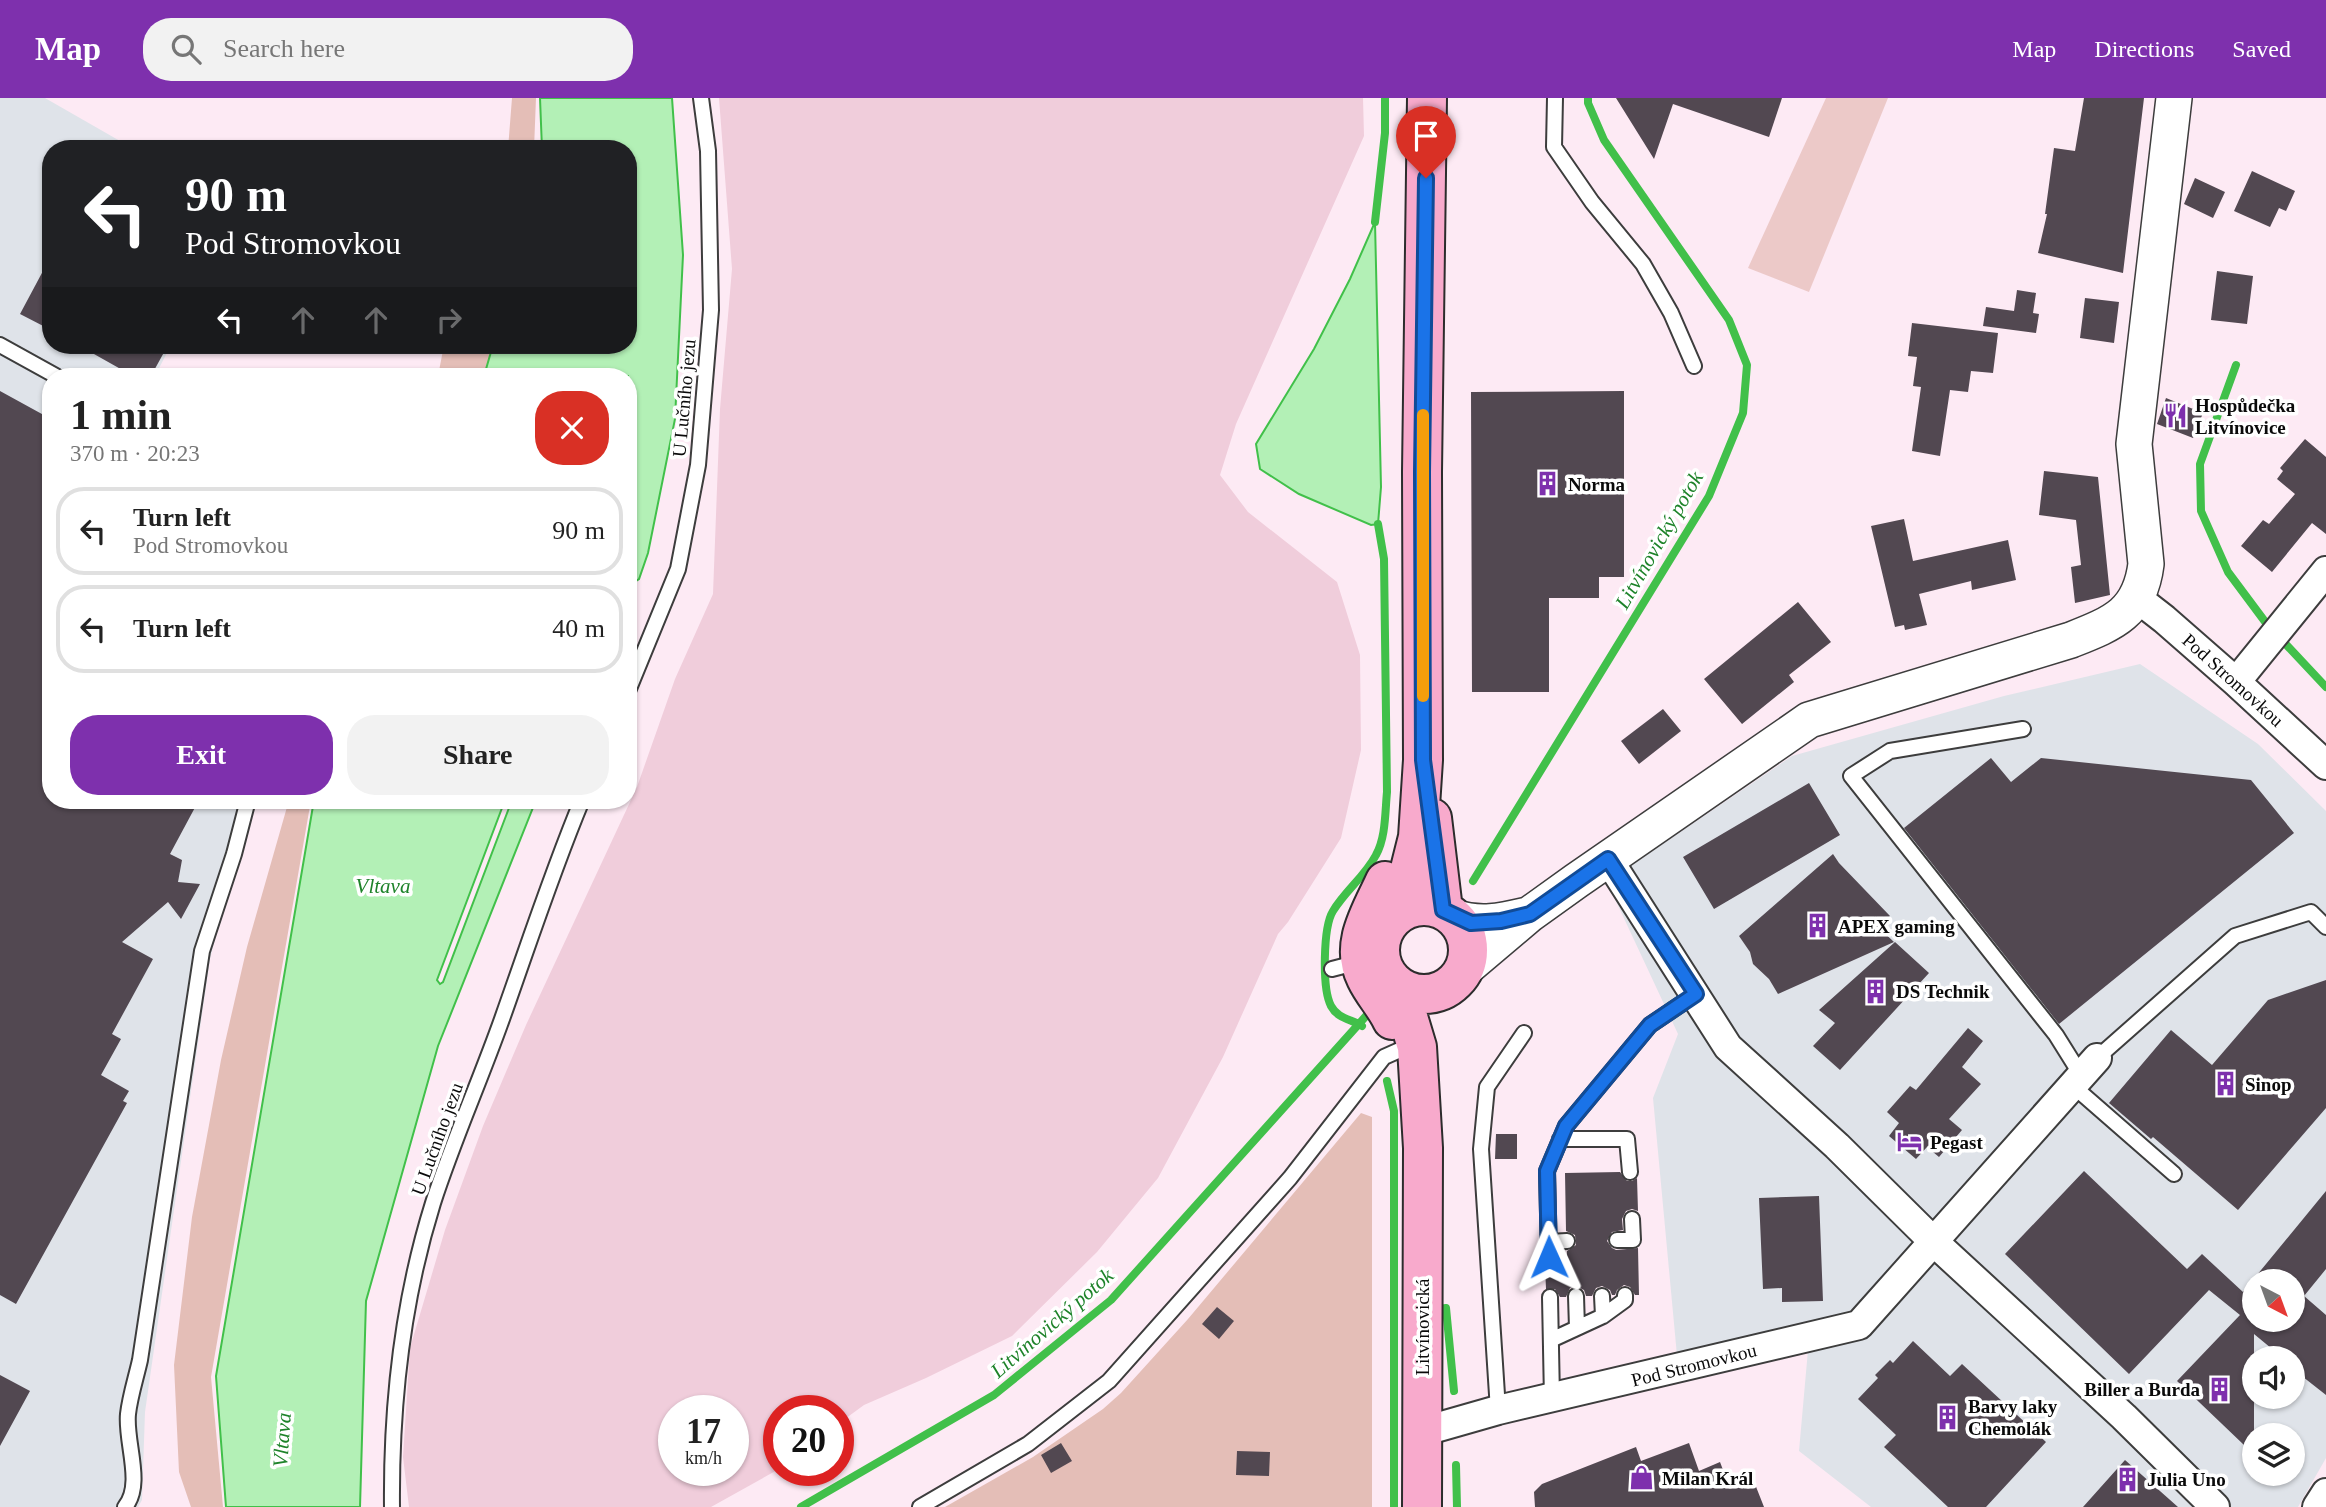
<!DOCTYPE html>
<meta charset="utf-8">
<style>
body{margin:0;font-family:"Times New Roman",serif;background:#f2f2f2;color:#222;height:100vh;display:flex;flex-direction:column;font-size:26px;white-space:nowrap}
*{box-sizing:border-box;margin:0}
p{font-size:23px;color:#767676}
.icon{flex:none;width:38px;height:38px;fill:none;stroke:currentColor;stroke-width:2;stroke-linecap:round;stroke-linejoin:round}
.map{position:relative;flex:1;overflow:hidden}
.side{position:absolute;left:42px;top:270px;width:595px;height:441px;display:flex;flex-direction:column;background:#fff;border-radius:28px;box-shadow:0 2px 5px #0004}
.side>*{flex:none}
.top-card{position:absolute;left:42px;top:42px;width:595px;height:214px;border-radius:28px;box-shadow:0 2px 5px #0004;background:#202124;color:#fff;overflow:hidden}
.needle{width:46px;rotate:139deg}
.fabs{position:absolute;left:2242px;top:1171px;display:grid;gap:14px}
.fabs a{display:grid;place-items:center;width:63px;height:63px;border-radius:50%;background:#fff;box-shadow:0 2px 5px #0004;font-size:35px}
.speed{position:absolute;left:658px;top:1297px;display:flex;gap:14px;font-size:35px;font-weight:700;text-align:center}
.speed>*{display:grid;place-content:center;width:91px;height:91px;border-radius:50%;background:#fff;box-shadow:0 2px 5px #0004;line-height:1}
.speed small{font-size:18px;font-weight:400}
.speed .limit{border:10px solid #d22;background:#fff;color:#111}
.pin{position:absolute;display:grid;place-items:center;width:60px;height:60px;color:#fff;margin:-72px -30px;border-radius:50% 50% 50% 0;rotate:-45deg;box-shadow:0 0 7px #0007}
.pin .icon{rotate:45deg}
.me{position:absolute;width:77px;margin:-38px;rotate:359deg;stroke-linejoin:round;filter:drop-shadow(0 0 5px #0008)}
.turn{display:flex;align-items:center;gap:24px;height:147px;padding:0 28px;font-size:32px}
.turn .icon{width:91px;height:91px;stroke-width:2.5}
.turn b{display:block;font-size:49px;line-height:60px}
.lanes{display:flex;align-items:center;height:66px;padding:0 28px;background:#0003;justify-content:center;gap:35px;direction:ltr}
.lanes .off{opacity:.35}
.round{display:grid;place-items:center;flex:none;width:74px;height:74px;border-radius:28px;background:#f2f2f2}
.overview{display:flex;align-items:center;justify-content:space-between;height:119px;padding:0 28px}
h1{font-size:42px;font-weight:600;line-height:52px}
.cta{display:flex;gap:14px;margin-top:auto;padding:14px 28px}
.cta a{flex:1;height:80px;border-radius:28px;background:#7e30ad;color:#fff;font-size:28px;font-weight:600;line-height:80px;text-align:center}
.cta a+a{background:#f2f2f2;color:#222}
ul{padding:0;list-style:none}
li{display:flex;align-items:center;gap:21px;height:88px;margin:0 14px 10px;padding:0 14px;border:4px solid #e0e0e0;border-radius:28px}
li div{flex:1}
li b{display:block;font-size:26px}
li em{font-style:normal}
header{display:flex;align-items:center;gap:42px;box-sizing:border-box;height:98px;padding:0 35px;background:#7e30ad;color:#fff}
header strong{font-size:33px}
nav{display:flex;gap:38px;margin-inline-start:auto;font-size:24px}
.search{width:490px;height:63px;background:#f2f2f2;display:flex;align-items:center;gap:18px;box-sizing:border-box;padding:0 24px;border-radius:28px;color:#767676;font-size:26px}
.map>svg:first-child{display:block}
.industrial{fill:#dfe3e9;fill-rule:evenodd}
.farmland{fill:#f0cddb;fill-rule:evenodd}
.green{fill:#e4beb7}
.pitch{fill:#ecc9c8}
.water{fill:#b3f0b6;stroke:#41c04a;stroke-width:2}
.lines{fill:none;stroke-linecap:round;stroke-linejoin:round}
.stream{stroke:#41c04a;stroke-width:8}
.building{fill:#524851;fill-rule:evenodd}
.service-casing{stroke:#3d3d3d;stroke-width:18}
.minor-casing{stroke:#3d3d3d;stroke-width:32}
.tertiary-casing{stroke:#3d3d3d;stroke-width:38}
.secondary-casing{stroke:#2c2c2c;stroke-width:42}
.service{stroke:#fff;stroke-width:14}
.minor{stroke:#fff;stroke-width:28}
.tertiary{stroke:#fff;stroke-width:35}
.secondary{stroke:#f8aacc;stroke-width:38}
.route-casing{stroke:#114b97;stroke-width:18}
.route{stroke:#1a73e8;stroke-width:12}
.slow{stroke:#f59e0b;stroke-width:12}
.labels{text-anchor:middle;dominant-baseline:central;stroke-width:7;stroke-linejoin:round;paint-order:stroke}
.street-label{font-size:19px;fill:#0a0a0a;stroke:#fff}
.poi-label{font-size:19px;font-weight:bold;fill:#0a0a0a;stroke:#fff;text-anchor:start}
.water-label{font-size:21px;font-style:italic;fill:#1e832a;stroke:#fff}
</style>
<header>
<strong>Map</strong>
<div class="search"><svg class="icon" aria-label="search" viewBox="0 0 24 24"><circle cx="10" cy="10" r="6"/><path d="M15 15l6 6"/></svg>Search here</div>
<nav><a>Map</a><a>Directions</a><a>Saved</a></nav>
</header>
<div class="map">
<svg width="2326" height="1409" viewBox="0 0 2326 1409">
<rect width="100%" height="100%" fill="#fdeaf4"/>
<path class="industrial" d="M 0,0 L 45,0 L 134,51 L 51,51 L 51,247 L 171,247 L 155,278 L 51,278 L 51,702 L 250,702 L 210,861 L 145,1314 L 142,1402 L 138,1409 L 0,1409 Z
M 2140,566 L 2258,646 L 2326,713 L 2326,1360 L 2298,1409 L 1871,1409 L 1799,1353 L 1808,1252 L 1679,1279 L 1653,1000 L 1678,936 L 1607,784 L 1792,658 L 2004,598 ZM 2254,1183 L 2292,1183 L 2292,1222 L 2254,1222 ZM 2254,1260 L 2292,1260 L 2292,1298 L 2254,1298 ZM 2254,1337 L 2292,1337 L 2292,1376 L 2254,1376 Z"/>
<path class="farmland" d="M 719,0 L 1363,0 L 1364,38 L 1236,326 L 1220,377 L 1248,414 L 1337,484 L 1360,557 L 1361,652 L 1341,740 L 1288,824 L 1278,836 L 1223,959 L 1158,1080 L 1097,1154 L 1012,1238 L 926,1280 L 864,1307 L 838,1326 L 838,1312 L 779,1312 L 779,1371 L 711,1409 L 409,1409 L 403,1359 L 410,1250 L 445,1132 L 483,1028 L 526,927 L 637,689 L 675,581 L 713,496 L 720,311 L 732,171 ZM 674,1312 L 733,1312 L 733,1372 L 674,1372 Z"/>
<path class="green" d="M 512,0 L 536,0 L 534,51 L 508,51 Z
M 444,247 L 498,247 L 489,278 L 438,278 Z
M 289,702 L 311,702 L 211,1279 L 223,1409 L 191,1409 L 179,1374 L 174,1267 L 192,1119 L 221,962 L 247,849 Z
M 1361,1015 L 1372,1019 L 1372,1409 L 945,1409 L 1033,1359 L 1103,1311 L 1121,1295 L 1188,1221 Z"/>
<path class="pitch" d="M 1826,0 L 1888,0 L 1809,194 L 1748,170 Z"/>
<path class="water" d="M 540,0 L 672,0 L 683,157 L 675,321 L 648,455 L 639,481 L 628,488 L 628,278 L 484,278 L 493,247 L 628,247 L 628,51 L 542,51 Z
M 1375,124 L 1381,389 L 1378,426 L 1371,427 L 1299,396 L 1260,371 L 1256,346 L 1314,251 L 1350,181 Z
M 314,702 L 505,702 L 437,882 L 440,886 L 443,884 L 512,702 L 536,702 L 438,948 L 366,1203 L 360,1409 L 226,1409 L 216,1278 Z"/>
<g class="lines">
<path class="stream" d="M 1375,124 L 1385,35 L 1385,0
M 2236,267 L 2200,366 L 2201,413 L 2228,474 L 2269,529
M 2279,539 L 2326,589
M 1473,783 L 1709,398 L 1743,315 L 1747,267 L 1729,222 L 1604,42 L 1588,5 L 1588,0
M 1362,928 C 1351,921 1338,921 1331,908 C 1322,891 1323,829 1333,813 C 1345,793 1365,778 1376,757 C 1386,739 1385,714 1387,694 L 1384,461 L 1378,426
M 1387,983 L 1394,1013 L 1394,1409
M 1438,1211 L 1446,1210 L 1454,1293
M 1456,1367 L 1457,1409
M 801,1409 L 994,1297 L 1111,1202 L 1366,918"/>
</g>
<path class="building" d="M 1616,0 L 1782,0 L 1769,39 L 1673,6 L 1654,61 Z
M 2084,0 L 2144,0 L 2123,175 L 2038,155 L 2047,116 L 2045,116 L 2054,50 L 2075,53 Z
M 2252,73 L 2295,93 L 2286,113 L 2279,110 L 2270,129 L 2234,113 Z
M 2195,80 L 2225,94 L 2213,120 L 2184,106 Z
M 51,158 L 51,232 L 20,216 Z
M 2217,173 L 2253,178 L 2247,226 L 2211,222 Z
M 2017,192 L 2036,195 L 2033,215 L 2039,216 L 2036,235 L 1983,228 L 1986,209 L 2014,213 Z
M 2085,200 L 2119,204 L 2114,245 L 2080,240 Z
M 1912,225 L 1998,235 L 1993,275 L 1971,273 L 1968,294 L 1950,292 L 1940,358 L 1912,353 L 1921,289 L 1913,288 L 1917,259 L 1908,258 Z
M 78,247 L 168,247 L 151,278 L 133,278 Z
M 0,293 L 51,321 L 51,702 L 199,702 L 170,756 L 182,762 L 178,784 L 200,786 L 181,821 L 168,804 L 122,844 L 153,861 L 112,936 L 121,941 L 101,977 L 129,993 L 123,1003 L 127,1005 L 16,1206 L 0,1197 Z
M 1624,293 L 1624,479 L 1599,479 L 1599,500 L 1549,500 L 1549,594 L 1472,594 L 1471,294 Z
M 2166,300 L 2203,315 L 2193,340 L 2157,326 Z
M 2305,341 L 2326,359 L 2326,436 L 2312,425 L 2272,474 L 2241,448 L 2263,422 L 2269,426 L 2295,396 L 2277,381 L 2283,373 L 2280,370 Z
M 2044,373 L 2098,379 L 2110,497 L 2075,505 L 2071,469 L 2081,467 L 2076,422 L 2039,417 Z
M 1904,421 L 1913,463 L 2008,442 L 2016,482 L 1972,492 L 1971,483 L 1919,496 L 1927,527 L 1905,532 L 1904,527 L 1895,529 L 1871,428 Z
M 1798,504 L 1831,544 L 1789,577 L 1794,584 L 1742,626 L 1704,581 Z
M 1663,611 L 1681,633 L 1639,666 L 1621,643 Z
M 1991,660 L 2011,684 L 2041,660 L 2251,682 L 2294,735 L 2059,926 L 1904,730 Z
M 1809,685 L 1840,737 L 1714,811 L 1683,759 Z
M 1833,756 L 1839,765 L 1890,818 L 1878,829 L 1894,844 L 1778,896 L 1769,881 L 1753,866 L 1750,854 L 1739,838 Z
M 1895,844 L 1929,875 L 1840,972 L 1813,948 L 1835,925 L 1819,912 Z
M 2326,882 L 2326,1010 L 2238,1112 L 2153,1039 L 2151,1041 L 2109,1005 L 2171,932 L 2212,967 L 2268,902 Z
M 1968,930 L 1983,943 L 1962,969 L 1981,986 L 1949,1021 L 1962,1032 L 1939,1059 L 1927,1049 L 1916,1061 L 1889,1038 L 1899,1025 L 1887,1014 L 1910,988 L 1916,992 Z
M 1496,1036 L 1517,1036 L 1517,1061 L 1495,1061 Z
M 2084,1073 L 2187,1171 L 2202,1156 L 2243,1194 L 2326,1093 L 2326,1171 L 2304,1198 L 2326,1217 L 2326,1297 L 2298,1275 L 2299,1273 L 2292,1268 L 2292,1260 L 2283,1260 L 2254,1236 L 2254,1337 L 2244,1347 L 2177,1283 L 2240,1217 L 2209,1192 L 2129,1276 L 2005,1156 ZM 2254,1183 L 2292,1183 L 2292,1222 L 2254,1222 Z
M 1620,1074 L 1627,1083 L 1632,1083 L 1637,1080 L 1638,1113 L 1632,1111 L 1626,1113 L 1622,1121 L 1623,1132 L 1612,1134 L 1607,1143 L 1612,1150 L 1616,1152 L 1638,1150 L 1639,1197 L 1635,1197 L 1630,1189 L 1624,1187 L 1617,1192 L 1615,1197 L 1612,1197 L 1610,1192 L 1602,1188 L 1596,1190 L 1592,1198 L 1586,1198 L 1584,1192 L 1576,1188 L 1570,1190 L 1566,1199 L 1560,1199 L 1555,1191 L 1546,1191 L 1545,1168 L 1555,1167 L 1559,1158 L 1567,1158 L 1567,1153 L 1576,1147 L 1575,1137 L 1566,1133 L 1565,1075 Z
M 1819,1098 L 1823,1203 L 1782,1204 L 1782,1190 L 1763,1191 L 1759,1100 Z
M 1217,1209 L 1234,1223 L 1219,1241 L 1202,1226 Z
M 1913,1243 L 1950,1278 L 1962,1266 L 2046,1344 L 1986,1409 L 1948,1409 L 1884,1349 L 1896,1337 L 1858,1301 L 1878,1280 L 1875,1277 L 1890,1262 L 1893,1265 Z
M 0,1277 L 30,1293 L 0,1348 Z
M 1061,1345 L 1072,1363 L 1051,1375 L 1041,1357 Z
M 1689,1345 L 1699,1373 L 1720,1364 L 1728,1385 L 1751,1376 L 1764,1409 L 1535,1409 L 1534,1394 L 1542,1386 L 1636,1349 L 1641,1363 Z
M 1237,1353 L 1270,1354 L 1269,1378 L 1236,1377 Z
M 2125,1362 L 2178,1409 L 2083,1409 Z"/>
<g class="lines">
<defs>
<path id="service" d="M 1555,0 L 1554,49 L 1592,104 L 1643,166 L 1671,215 L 1694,268
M 0,247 L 56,278
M 628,593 L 678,471 L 698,367 L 711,212 L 708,53 L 701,0
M 2023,631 L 1890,653 L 1851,678 L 2056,937 L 2081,977
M 1332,871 L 1359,864
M 2097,960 L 2235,838 L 2311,814 L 2326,829
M 2072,987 L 2174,1076
M 1560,1041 L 1627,1041 L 1630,1074
M 1617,1142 L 1633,1142 L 1632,1121
M 1549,1144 L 1567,1143
M 1549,1159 L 1547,1073 L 1566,1028 L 1650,927 L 1696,896
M 1576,1198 L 1577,1230
M 1602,1198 L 1603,1218
M 1550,1199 L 1552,1301
M 1551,1242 L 1603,1218 L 1625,1202 L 1625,1197
M 1498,1312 L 1481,1051 L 1487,989 L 1524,935
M 125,1409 C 144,1386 125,1344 128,1316 C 130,1298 136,1280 140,1262 L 202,853 L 234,756 L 248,702
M 392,1409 C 391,1308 403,1201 433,1105 C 453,1043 480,983 502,921 C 528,848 552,774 582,702
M 920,1409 L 1028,1346 L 1109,1283 L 1290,1080 L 1384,959 L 1402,951"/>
<path id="minor" d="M 2137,500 L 2164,521 L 2236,584 L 2326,667
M 2236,584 L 2326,473
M 1608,761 L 1728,949 L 1837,1048 L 1934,1144 L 2124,1319 L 2215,1409
M 1421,1334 L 1498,1312 L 1859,1227 L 2097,960
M 2317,1409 L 2326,1395"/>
<path id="tertiary" d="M 1454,819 C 1480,828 1501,823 1527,817
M 1465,871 L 1530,816 L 1576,783 L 1809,622 L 2071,542 C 2114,525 2140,515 2146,466 L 2134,346 L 2174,0"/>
<path id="secondary" d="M 1432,720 L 1443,812
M 1385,783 C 1371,814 1349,846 1366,880 C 1373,895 1385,907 1392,922
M1380 852a44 44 0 1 1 88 0a44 44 0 1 1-88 0Z
M 1390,824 L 1406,787 L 1418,739 L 1423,662 L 1422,374 L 1427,0
M 1391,882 L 1405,909 L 1417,949 L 1423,1050 L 1422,1409"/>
</defs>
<use href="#service" class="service-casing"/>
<use href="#minor" class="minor-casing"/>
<use href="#tertiary" class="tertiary-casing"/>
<use href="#secondary" class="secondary-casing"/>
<use href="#service" class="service"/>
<use href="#minor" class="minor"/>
<use href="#tertiary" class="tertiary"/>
<use href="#secondary" class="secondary"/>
</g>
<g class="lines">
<defs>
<path id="route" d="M 1426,80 L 1422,374 L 1423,662 L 1443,812 L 1471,825 L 1501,823 L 1530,816 L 1608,761 L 1696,896 L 1650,927 L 1566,1028 L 1547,1073 L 1549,1159"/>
</defs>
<use href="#route" class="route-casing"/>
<use href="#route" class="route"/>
<path class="slow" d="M 1423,317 L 1423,598"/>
</g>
<defs>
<symbol id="restaurant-bare" viewBox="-9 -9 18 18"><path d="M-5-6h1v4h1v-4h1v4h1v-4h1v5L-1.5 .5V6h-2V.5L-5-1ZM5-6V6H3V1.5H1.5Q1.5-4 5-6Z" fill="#7e30ad" stroke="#fff" stroke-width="2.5" paint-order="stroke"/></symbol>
<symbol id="building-bare" viewBox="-9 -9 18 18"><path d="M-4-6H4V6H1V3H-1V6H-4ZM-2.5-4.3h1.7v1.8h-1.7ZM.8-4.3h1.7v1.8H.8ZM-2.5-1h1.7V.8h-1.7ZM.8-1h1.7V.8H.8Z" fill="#7e30ad" stroke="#fff" stroke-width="2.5" paint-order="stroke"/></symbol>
<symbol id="hotel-bare" viewBox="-9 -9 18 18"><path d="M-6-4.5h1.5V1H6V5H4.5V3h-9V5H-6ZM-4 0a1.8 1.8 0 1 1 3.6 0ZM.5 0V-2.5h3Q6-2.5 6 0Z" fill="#7e30ad" stroke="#fff" stroke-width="2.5" paint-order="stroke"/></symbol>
<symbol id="shop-bare" viewBox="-9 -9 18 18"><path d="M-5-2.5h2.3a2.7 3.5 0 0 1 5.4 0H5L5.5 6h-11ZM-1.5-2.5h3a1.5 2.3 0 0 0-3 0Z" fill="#7e30ad" stroke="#fff" stroke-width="2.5" paint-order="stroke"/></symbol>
</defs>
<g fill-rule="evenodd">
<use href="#restaurant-bare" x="2158" y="300" width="35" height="35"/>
<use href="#building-bare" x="1530" y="368" width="35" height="35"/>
<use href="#building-bare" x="1800" y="810" width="35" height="35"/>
<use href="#building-bare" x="1858" y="876" width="35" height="35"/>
<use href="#building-bare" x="2208" y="968" width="35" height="35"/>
<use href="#hotel-bare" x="1892" y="1026" width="35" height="35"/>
<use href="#building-bare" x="2202" y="1274" width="35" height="35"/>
<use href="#building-bare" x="1930" y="1302" width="35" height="35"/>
<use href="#shop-bare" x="1624" y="1362" width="35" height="35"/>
<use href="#building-bare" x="2110" y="1364" width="35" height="35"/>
</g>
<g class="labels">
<g class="street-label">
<text transform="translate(684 300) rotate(-85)">U Lučního jezu</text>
<text transform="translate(2233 582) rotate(42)">Pod Stromovkou</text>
<text transform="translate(437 1041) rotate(-70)">U Lučního jezu</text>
<text transform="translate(1422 1229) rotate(-90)">Litvínovická</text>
<text transform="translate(1694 1267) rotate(-14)">Pod Stromovkou</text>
</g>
<g class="poi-label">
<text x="2195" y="307">Hospůdečka<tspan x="2195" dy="22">Litvínovice</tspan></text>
<text x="1568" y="386">Norma</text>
<text x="1838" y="828">APEX gaming</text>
<text x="1896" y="893">DS Technik</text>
<text x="2245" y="986">Sinop</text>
<text x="1930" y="1044">Pegast</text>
<text x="2200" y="1291" text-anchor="end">Biller a Burda</text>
<text x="1968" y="1308">Barvy laky<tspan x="1968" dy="22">Chemolák</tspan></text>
<text x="1662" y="1380">Milan Král</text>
<text x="2147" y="1381">Julia Uno</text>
</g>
<g class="water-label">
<text transform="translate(1659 442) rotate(-60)">Litvínovický potok</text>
<text x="383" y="788">Vltava</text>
<text transform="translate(1052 1225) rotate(-41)">Litvínovický potok</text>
<text transform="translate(282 1342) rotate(-86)">Vltava</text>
</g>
</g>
</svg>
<div class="fabs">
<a><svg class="needle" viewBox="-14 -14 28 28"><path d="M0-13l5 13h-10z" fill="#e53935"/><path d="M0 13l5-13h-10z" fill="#767676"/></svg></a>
<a><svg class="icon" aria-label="sound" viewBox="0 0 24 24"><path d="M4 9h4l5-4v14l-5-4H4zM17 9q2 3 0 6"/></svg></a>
<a><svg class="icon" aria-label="layers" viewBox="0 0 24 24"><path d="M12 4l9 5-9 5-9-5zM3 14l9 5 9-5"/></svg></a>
</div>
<div class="speed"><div>17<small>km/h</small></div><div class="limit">20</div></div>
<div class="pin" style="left:1426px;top:80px;background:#d93025"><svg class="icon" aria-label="arrive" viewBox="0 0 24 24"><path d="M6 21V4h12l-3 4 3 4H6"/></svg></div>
<svg class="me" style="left:1549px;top:1159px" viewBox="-20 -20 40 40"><path d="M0-17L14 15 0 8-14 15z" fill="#1a73e8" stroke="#fff" stroke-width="4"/></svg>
<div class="top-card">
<div class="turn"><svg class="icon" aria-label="left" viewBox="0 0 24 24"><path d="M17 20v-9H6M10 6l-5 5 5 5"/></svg><div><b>90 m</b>Pod Stromovkou</div></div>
<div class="lanes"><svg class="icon" aria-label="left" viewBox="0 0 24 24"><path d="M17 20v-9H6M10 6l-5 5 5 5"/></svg><svg class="icon off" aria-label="ahead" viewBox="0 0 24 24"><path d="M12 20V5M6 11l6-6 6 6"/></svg><svg class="icon off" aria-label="ahead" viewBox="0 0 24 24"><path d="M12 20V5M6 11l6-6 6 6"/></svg><svg class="icon off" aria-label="right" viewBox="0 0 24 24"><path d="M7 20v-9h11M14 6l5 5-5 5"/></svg></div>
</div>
<section class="side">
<div class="overview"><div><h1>1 min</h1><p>370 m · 20:23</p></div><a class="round" style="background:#d93025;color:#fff"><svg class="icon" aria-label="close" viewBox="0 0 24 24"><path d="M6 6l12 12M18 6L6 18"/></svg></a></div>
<ul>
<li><svg class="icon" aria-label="left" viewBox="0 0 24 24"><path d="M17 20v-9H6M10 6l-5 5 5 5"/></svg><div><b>Turn left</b><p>Pod Stromovkou</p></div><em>90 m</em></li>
<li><svg class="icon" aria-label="left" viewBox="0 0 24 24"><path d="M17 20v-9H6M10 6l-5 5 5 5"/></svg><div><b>Turn left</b></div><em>40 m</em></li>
</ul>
<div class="cta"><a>Exit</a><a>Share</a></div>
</section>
</div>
